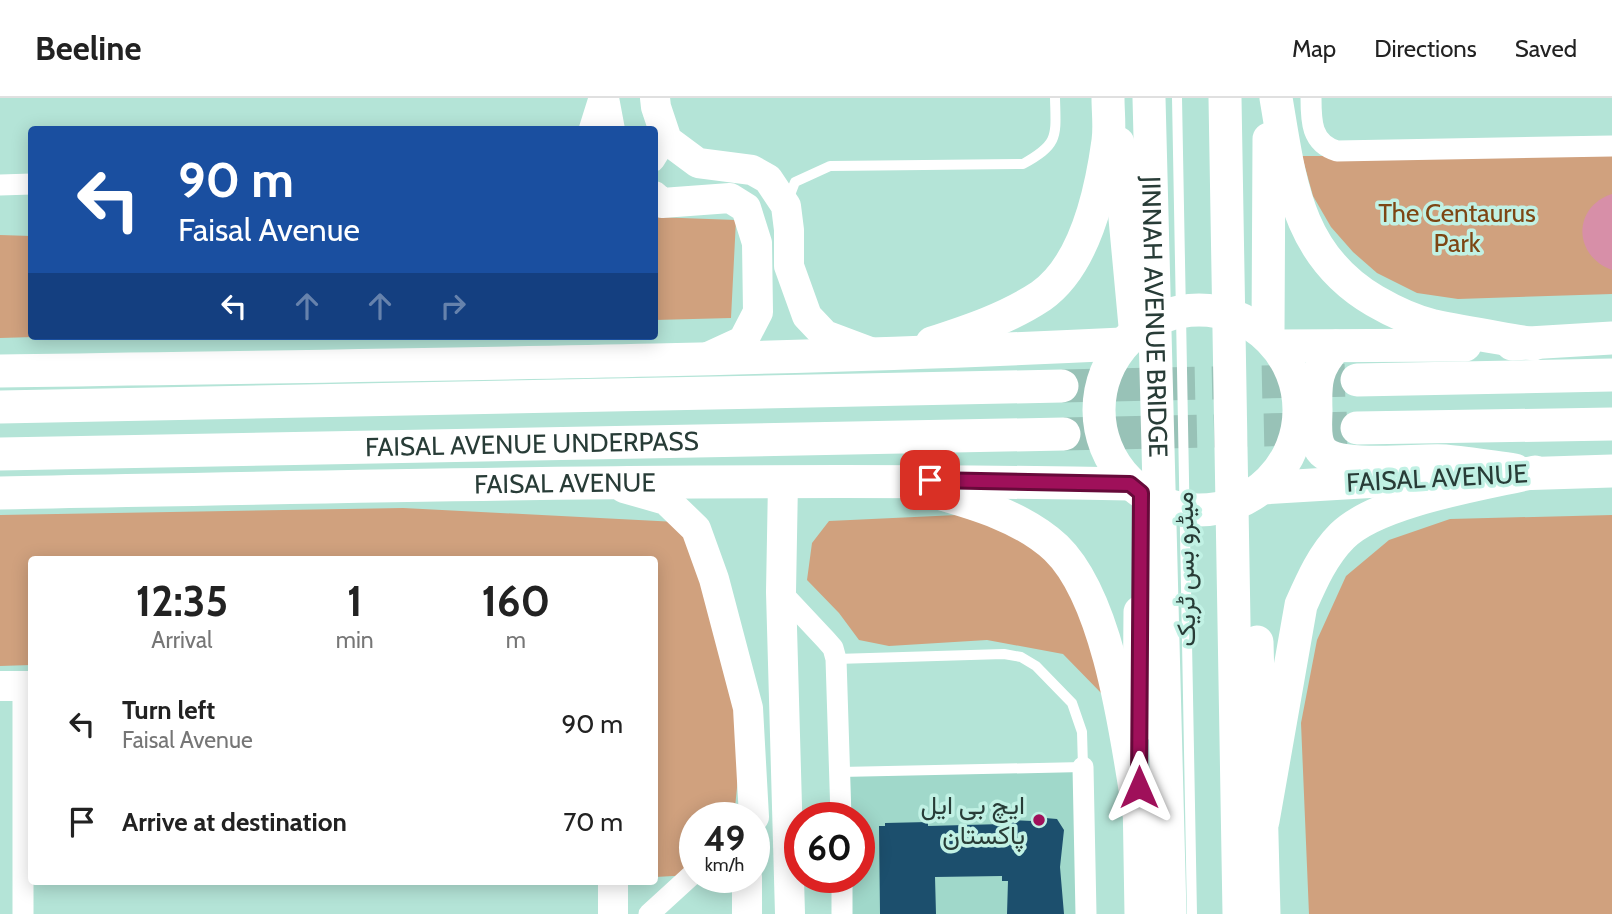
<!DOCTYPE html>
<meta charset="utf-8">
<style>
body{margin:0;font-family:Cabin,Vazirmatn,sans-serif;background:#f2f2f2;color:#222;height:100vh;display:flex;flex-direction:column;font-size:26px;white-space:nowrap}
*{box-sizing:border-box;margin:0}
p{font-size:23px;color:#767676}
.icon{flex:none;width:38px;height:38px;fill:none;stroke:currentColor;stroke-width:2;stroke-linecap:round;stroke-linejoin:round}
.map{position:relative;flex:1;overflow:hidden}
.details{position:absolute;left:28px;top:458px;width:630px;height:329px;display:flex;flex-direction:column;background:#fff;border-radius:7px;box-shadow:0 4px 18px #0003}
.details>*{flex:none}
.guide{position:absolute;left:28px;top:28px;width:630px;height:214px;border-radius:7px;box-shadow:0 4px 18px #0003;background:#1a4fa0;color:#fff;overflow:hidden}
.speed{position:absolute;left:679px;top:704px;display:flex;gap:14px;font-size:35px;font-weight:700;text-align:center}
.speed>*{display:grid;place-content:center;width:91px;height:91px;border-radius:50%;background:#fff;box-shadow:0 4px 18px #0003;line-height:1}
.speed small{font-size:18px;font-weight:400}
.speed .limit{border:10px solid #d22;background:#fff;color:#111}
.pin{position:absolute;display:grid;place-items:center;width:60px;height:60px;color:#fff;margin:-30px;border-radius:14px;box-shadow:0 4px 10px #0006}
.me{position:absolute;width:77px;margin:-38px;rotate:0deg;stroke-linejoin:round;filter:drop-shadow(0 0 5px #0008)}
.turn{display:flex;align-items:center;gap:24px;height:147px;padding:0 35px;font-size:32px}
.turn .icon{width:91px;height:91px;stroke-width:2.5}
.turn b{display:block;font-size:49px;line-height:60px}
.lanes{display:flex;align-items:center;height:66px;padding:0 35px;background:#0003;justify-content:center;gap:35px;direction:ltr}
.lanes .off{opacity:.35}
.eta{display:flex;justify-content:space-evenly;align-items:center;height:119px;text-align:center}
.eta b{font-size:42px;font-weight:700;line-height:49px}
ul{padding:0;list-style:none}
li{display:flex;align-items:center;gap:21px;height:98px;padding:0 35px}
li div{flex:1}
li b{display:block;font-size:26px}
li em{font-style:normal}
header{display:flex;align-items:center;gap:42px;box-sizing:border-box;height:98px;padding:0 35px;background:#fff;border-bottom:2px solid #e0e0e0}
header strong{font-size:33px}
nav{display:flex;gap:38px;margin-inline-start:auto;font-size:24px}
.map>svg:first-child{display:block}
.built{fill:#a0d8ca}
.green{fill:#d0a17e}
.water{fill:#d78fa8}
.building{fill:#1c4f6d}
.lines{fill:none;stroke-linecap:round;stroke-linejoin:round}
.primary-tunnel{stroke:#98c2b7;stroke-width:33;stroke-dasharray:33 17;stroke-linecap:butt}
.lane{stroke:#fff;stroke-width:10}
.street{stroke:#fff;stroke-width:21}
.secondary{stroke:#fff;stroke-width:30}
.primary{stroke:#fff;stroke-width:33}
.route-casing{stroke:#670a3a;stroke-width:18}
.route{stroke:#9f105a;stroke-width:12}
.poi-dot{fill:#9f105a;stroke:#c1f1e4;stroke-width:2.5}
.labels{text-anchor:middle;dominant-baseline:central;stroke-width:7;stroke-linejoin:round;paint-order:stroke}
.park-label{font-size:26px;fill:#7d4614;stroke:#c1f1e4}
.street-label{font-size:26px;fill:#283c37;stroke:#c1f1e4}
.poi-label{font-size:26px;fill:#283c37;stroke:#c1f1e4;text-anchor:end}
</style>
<header>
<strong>Beeline</strong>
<nav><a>Map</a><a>Directions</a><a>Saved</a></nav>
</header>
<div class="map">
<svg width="1612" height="816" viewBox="0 0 1612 816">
<rect width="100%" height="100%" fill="#b4e4d7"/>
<path class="built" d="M 1083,669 L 1086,816 L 842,816 L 842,779 L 859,779 L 859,719 L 841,719 L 840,674 Z"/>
<path class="green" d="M 1302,58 L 1612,58 L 1612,196 L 1458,201 L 1417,195 L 1377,175 L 1353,154 L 1331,129 L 1313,98 Z
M 654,119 L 736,122 L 731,220 L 655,222 Z
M 0,137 L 31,138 L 32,238 L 67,238 L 0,240 Z
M 403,410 L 677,424 L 708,492 L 742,641 L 734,719 L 695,719 L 695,774 L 692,777 L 655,779 L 654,462 L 32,462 L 31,567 L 0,568 L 0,417 Z
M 957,417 L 1041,445 L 1093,518 L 1104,598 L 1063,556 L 987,542 L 889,548 L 859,542 L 839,515 L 807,482 L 812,445 L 829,423 Z
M 1612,417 L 1612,816 L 1309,816 L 1301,625 L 1317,542 L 1346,478 L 1389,442 L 1450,421 Z"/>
<path class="water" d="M 1612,96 L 1612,172 C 1573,158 1572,109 1612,96 Z"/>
<path class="building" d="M 1045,720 L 1057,721 L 1064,732 L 1060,769 L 1064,816 L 1007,816 L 1008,783 L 1002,783 L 1002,778 L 935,779 L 936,816 L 880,816 L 879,728 L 885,728 L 885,725 L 928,724 L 928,728 L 1003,726 L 1007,722 L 1032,723 Z"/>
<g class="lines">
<path class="primary-tunnel" d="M 1062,288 L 1357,282
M 1064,336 L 1357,330"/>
<path class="lane" d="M 1177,0 L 1192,816
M 788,102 L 795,84 L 830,68 L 1023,66 C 1059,46 1056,39 1055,0
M 836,561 L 1004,556 L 1021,559 L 1036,568 L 1072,605 L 1082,634 L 1083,669 L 840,674"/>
<path class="street" d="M 1311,0 C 1311,23 1311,45 1337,53 L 1612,48
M 589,32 L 599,0
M 654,63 L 667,42
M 0,87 L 32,86
M 781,494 L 826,542 L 833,550 L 836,561 L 841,719
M 23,588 L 23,816
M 1083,669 L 1086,816
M 842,779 L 842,816
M 649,816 L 695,774"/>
<path class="secondary" d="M 604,0 L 610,32
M 655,0 L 656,9 L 667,42 L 698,65 L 752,72 L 768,81 L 786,108 L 789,132 L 789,168 L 807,218 L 825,237 L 873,255
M 654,98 L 662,105 L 730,100 L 746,110 L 757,145 L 758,214 L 743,243 L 706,260
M 783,384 L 781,494 L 790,816
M 624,390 L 666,402 L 696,431 L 714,481 L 748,610 L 754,719
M 0,588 L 32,588
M 613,816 L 613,784
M 747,816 L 747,779"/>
<g class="primary">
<path id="s1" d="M 1149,0 L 1170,816"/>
<path d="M 1225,0 L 1239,816"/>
<path d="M 1276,0 C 1290,82 1296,157 1375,203 C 1394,214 1413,223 1434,228 C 1467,235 1501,240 1534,246"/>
<path d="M 1118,45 L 1135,228"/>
<circle cx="1199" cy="312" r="100"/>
<path d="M 1268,237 L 1269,41"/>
<path d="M 932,245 C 969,233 1008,220 1041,198 C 1085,167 1101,94 1108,43 C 1110,29 1108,14 1108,0"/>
<path d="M 1512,246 L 1612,240"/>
<path d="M 1278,248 L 1465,247"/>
<path d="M 1336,248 C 1316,270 1315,284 1316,312 C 1316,325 1313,344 1323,354 C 1342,372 1418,361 1445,363 C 1468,365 1492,369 1515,372"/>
<path d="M 0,273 C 374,267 749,264 1122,246"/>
<path d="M 1357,282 L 1612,277"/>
<path d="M 0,309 L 1062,288"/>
<path d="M 1357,330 L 1612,326"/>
<path id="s2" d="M 0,356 L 1064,336"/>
<path d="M 1513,376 L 1612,373"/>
<path d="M 1263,390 L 1445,379"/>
<path d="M 931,393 C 974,405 1023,419 1056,450 C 1110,502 1127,643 1139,716"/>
<path id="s3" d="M 0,395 C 377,388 753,379 1130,386"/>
<path d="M 1257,544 L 1264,816"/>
<path d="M 1139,628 L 1140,514"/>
<path d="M 1139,696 L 1141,816"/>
<path d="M 1263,723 L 1301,507 C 1312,482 1323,457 1342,438 C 1378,402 1484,386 1535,374"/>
</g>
</g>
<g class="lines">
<defs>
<path id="route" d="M 930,382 L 1130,386 L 1141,395 L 1139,689"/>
</defs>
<use href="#route" class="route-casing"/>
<use href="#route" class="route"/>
</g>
<circle class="poi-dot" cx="1039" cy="722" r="7"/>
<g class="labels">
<g class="park-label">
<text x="1457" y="115">The Centaurus<tspan x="1457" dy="30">Park</tspan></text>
</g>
<g class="street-label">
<text stroke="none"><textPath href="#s1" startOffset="219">JINNAH AVENUE BRIDGE</textPath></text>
<text stroke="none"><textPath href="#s2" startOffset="532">FAISAL AVENUE UNDERPASS</textPath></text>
<text transform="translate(1437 380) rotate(-3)">FAISAL AVENUE</text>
<text stroke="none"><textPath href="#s3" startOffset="565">FAISAL AVENUE</textPath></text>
<text transform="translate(1185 471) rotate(-91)">میٹرو بس ٹریک</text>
</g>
<g class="poi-label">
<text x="1025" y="707">ایچ بی ایل<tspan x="1025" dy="30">پاکستان</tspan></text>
</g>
</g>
</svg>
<div class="speed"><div>49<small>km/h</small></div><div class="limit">60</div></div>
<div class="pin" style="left:930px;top:382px;background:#d93025"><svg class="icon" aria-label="arrive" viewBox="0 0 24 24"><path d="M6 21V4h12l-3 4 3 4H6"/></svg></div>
<svg class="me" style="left:1139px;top:689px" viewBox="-20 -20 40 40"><path d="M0-17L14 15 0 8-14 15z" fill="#9f105a" stroke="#fff" stroke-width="4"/></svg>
<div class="guide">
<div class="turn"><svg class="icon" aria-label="left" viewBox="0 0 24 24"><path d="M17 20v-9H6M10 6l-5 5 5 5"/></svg><div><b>90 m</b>Faisal Avenue</div></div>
<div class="lanes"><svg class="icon" aria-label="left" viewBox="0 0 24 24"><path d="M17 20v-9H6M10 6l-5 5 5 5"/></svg><svg class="icon off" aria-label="ahead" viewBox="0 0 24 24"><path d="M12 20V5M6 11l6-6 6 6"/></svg><svg class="icon off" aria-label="ahead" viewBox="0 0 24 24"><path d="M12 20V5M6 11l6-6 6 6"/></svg><svg class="icon off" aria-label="right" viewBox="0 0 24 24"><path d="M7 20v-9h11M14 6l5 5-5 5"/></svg></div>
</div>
<section class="details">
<div class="eta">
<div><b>12:35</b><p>Arrival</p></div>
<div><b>1</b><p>min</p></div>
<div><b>160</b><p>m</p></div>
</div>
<ul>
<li><svg class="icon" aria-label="left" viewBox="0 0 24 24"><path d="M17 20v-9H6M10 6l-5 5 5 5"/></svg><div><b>Turn left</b><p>Faisal Avenue</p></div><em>90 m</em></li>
<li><svg class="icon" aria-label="arrive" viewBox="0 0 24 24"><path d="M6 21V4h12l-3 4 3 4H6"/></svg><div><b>Arrive at destination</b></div><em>70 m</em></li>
</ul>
</section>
</div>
